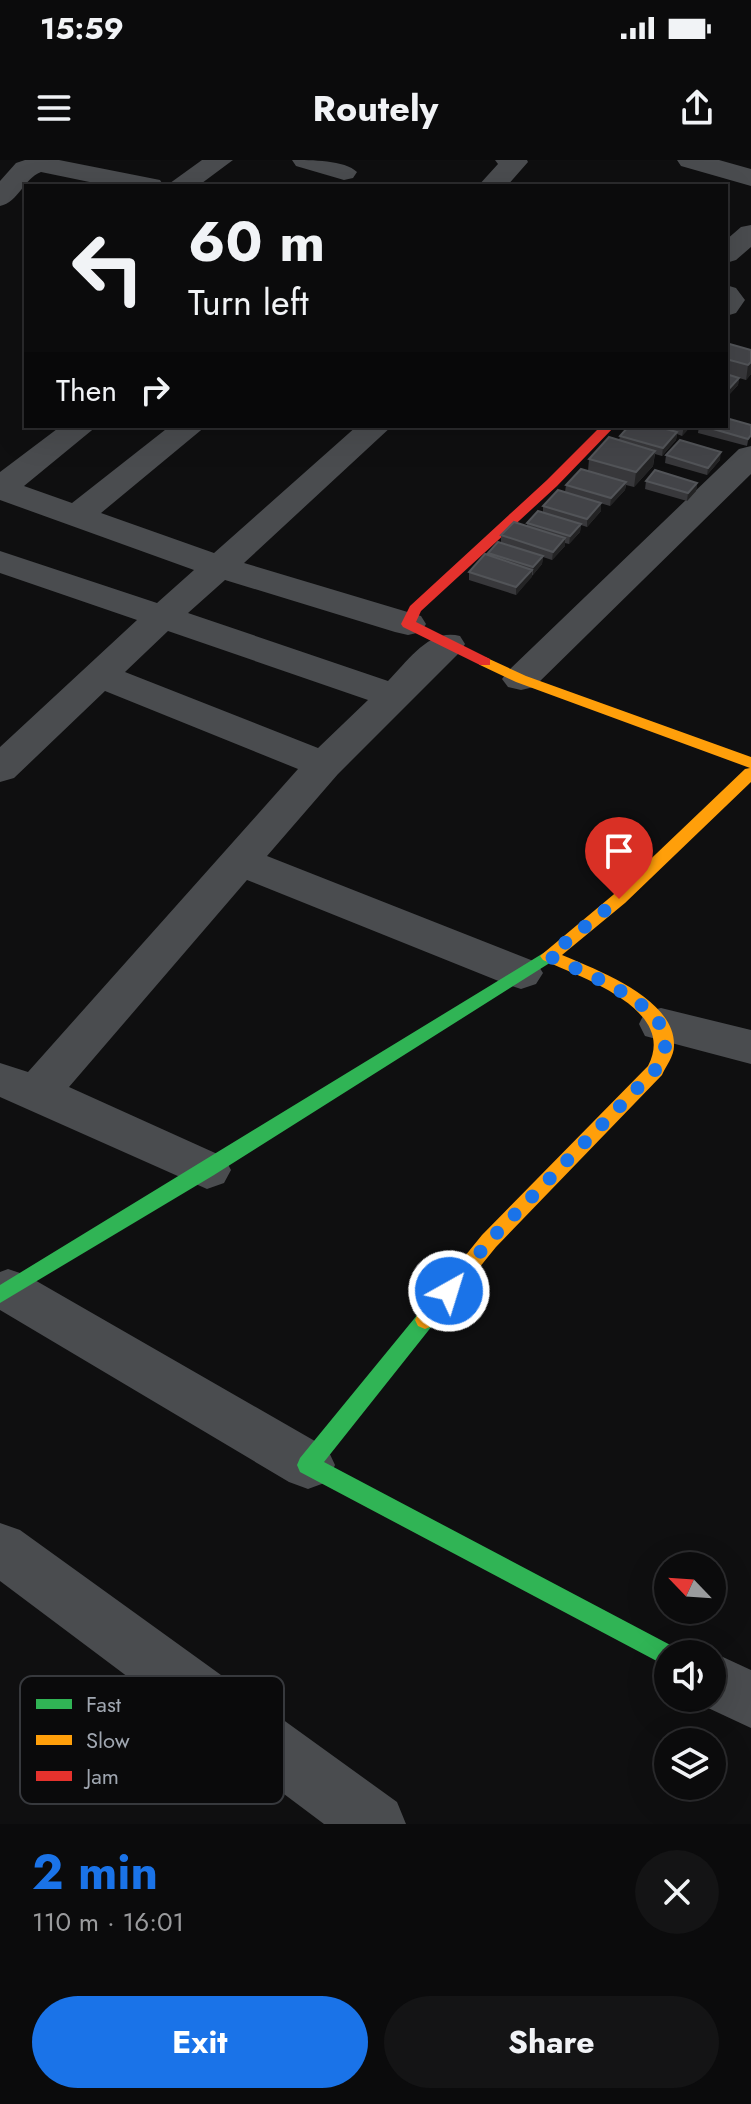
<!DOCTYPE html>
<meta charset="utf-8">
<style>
body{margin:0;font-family:Jost,sans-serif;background:#141415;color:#f1f3f6;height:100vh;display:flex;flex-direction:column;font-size:30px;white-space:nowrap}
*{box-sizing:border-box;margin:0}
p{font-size:26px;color:#9a9b9d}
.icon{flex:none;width:44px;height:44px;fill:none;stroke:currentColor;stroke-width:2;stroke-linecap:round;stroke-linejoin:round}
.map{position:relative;height:1664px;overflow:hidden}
.details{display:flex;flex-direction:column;background:#0b0b0c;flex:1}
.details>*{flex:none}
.banner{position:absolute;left:24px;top:24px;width:704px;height:244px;border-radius:0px;box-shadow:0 8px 32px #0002,0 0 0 2px #2b2b2d;background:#0b0b0c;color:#f1f3f6;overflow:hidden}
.needle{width:52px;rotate:295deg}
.tools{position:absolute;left:654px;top:1392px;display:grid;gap:16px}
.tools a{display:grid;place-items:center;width:72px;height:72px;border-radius:50%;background:#0b0b0c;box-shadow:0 8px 32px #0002,0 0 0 2px #2b2b2d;font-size:40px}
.pin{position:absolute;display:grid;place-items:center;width:68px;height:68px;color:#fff;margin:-82px -34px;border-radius:50% 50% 50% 0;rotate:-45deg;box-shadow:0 0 8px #0007}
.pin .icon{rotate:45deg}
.me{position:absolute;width:88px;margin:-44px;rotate:39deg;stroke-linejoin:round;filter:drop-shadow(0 0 6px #0008)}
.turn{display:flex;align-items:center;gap:28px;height:168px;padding:0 32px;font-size:36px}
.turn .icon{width:104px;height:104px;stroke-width:2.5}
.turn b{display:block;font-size:56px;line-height:68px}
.then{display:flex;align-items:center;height:76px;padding:0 32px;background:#0003;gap:16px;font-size:30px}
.round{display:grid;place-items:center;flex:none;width:84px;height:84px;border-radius:42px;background:#141415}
.head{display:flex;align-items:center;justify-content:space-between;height:136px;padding:0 32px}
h1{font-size:48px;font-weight:700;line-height:60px;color:#1a73e8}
.action{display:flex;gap:16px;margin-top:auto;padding:16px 32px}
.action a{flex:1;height:92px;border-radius:48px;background:#1a73e8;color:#fff;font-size:32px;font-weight:700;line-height:92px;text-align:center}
.action a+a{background:#141415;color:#f1f3f6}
.status{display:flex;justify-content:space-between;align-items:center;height:56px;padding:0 40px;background:#0b0b0c;direction:ltr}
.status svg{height:22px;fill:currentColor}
header{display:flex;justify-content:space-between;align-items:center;height:104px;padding:0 32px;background:#0b0b0c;font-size:36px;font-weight:700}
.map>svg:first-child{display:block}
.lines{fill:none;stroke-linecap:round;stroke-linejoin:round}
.street{fill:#4a4c4f;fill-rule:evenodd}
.fast{fill:#30b455;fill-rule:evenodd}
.slow{fill:#ff9f0a;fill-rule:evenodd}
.jam{fill:#e5322d;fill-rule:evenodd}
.wall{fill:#38383b}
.shaded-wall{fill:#232324}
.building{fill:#434448;stroke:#525458;stroke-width:2}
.route{stroke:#1a73e8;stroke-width:14;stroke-dasharray:0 25.2}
.key{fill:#0a0a0b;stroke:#37393d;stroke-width:2}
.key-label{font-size:22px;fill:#a0a7b1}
</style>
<div class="status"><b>15:59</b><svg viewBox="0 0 49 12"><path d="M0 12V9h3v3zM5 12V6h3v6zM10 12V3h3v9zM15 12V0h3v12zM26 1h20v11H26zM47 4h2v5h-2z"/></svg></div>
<header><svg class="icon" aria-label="menu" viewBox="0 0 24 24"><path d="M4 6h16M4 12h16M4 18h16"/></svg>Routely<svg class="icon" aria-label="share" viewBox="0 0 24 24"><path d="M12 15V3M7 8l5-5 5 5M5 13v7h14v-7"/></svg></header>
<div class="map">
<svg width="751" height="1664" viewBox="0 0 751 1664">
<rect width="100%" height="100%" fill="#0f0f10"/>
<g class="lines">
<path class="street" d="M 25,0 L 59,0 L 160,20 L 164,26 L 109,26 L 41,12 C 23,19 19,42 0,46 L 0,21 L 16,3 Z
M 202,0 L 233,0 L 198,26 L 166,26 Z
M 292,0 C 311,0 345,0 357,12 L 353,18 L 344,20 L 296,6 Z
M 495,0 L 527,0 L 528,2 L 507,26 L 478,26 L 498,4 Z
M 677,0 L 719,0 L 751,9 L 751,26 L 681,6 Z
M 751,65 L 751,87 L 736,100 L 726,103 L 726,80 L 741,67 Z
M 726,125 L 736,128 L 745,140 L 736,153 L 726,156 Z
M 61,266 L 97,266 L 24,326 L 72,343 L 170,266 L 206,266 L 101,353 L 214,393 L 357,266 L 392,266 L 244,403 L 421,456 L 426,464 L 421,472 L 408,475 L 395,472 L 225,420 L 188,453 L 388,521 C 408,501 429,468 460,476 L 465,484 L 460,492 L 338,614 L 267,696 L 536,802 L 543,813 L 536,824 L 521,829 L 506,824 L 247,720 L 69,927 L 224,997 L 231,1010 L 224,1023 L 207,1029 L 0,937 L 0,903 L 28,912 L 298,609 L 105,531 L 14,618 L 0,622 L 0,587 L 137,460 L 0,413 L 0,391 L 157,443 L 194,410 L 0,340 L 0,312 ZM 168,471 L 368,540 L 318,588 L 125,512 Z
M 751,286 L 751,314 L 534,527 L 521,530 L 508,527 L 502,519 L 508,511 L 739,289 Z
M 661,848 L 751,870 L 751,904 L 645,876 L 639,864 L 645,852 Z
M 8,1109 L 26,1115 L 327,1288 L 335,1305 L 327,1322 L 308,1329 L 289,1322 L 0,1150 L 0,1112 Z
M 0,1363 L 20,1370 L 397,1642 L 406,1664 L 324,1664 L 0,1421 Z
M 712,1492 L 751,1510 L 751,1568 L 691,1540 L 712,1538 L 712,1494 L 707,1494 Z"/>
<path class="fast" d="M 550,789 L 556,791 L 559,795 L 556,799 L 214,1015 L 0,1143 L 0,1125 Z
M 425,1151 L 432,1154 L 435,1160 L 432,1166 L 324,1302 L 676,1488 L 679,1494 L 668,1494 L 668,1507 L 300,1312 L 297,1305 L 300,1298 L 418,1154 Z"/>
<path class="slow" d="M 485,497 L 526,516 L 751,597 L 751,622 L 625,743 L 562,795 C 597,810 676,839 674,886 C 674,896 666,906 662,915 L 496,1087 L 432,1166 L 425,1169 L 418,1166 L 415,1160 L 418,1154 L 482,1075 L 648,906 C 678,849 582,818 543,800 L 540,796 L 613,735 L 745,609 L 750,608 L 516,522 L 480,505 L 477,502 Z"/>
<path class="jam" d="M 601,266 L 615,266 L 557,326 L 421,451 L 416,462 L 490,499 L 490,505 L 480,505 L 403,467 L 401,464 L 410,446 L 547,320 Z"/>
</g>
<path class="wall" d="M 726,183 L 751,190 L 751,214 L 746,220 L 739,218 L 738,225 L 727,237 L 726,237 Z
M 751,265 L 747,286 L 698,273 L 699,266 Z
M 629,266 L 691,266 L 682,276 L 677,274 L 676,280 L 662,296 L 655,294 L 653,306 L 634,327 L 626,325 L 625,330 L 610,346 L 567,333 L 601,343 L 601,351 L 587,367 L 581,365 L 580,372 L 569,384 L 565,383 L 565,386 L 552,400 L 543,397 L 542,404 L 516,435 L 469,420 L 469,412 L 488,395 L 488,393 L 501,383 L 501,375 L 527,366 L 527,363 L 543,352 L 543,346 L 565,332 L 566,325 L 588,311 L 589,299 L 619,280 L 620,276 Z
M 666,295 L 720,300 L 707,315 L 665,303 Z
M 646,321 L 697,323 L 696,331 L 687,341 L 645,329 Z"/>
<path class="shaded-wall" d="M 751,202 L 751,214 L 746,220 L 748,205 Z
M 739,218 L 738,225 L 727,237 L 728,230 Z
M 684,266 L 691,266 L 682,276 Z
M 677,272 L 676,280 L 662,296 L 663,288 Z
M 655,291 L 653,306 L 634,327 L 636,312 Z
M 721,292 L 720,300 L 707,315 L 708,308 Z
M 626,322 L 625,330 L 610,346 L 611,338 Z
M 697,323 L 696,331 L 687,341 L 688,333 Z
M 601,343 L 601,351 L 587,367 L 587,359 Z
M 581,364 L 580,372 L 569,384 L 570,376 Z
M 565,378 L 565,386 L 552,400 L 553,392 Z
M 543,396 L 542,404 L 533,415 L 533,407 Z
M 532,410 L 532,417 L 516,435 L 516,427 Z"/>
<path class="building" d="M 726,183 L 751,190 L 751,202 L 748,205 L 726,199 Z
M 726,214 L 739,218 L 728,230 L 726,229 Z
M 726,258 L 751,265 L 751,275 L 748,279 L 703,266 L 726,266 Z
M 629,266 L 655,266 L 677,272 L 663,288 L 620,276 Z
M 609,277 L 655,291 L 636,312 L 589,299 Z
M 680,280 L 721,292 L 708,308 L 666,295 Z
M 581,309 L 626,322 L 611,338 L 566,325 Z
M 655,310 L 697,323 L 688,333 L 646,321 Z
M 558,330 L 601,343 L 587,359 L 543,346 Z
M 538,351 L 581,364 L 570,376 L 527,363 Z
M 514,362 L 565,378 L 553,392 L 501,375 Z
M 498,382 L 543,396 L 533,407 L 488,393 Z
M 485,394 L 532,410 L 516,427 L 469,412 Z"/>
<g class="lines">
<path class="route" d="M 449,1131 L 489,1081 L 655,910 C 658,903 663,895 665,887 C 673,845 579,811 549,796 L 619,739"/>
</g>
<rect x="20" y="1516" width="264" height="128" rx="12" class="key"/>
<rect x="36" y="1539" width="36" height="10" fill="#30b455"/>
<rect x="36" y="1575" width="36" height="10" fill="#ff9f0a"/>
<rect x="36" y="1611" width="36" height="10" fill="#e5322d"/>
<g class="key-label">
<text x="86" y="1552">Fast</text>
<text x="86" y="1588">Slow</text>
<text x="86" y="1624">Jam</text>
</g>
</svg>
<div class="tools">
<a><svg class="needle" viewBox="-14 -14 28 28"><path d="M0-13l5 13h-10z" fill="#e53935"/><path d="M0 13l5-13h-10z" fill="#9a9b9d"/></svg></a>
<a><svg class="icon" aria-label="sound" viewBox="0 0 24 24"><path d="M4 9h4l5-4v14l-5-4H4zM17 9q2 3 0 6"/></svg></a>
<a><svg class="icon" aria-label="layers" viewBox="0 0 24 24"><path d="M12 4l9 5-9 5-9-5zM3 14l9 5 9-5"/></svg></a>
</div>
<div class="pin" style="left:619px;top:739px;background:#d93025"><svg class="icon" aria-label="arrive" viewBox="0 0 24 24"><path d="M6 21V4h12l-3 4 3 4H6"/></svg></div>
<svg class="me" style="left:449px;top:1131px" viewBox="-20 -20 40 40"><circle r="17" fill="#1a73e8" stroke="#fff" stroke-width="3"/><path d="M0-11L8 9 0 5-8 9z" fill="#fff"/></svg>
<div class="banner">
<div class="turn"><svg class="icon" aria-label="left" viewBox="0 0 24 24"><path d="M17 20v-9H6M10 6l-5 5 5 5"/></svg><div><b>60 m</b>Turn left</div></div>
<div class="then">Then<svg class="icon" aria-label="right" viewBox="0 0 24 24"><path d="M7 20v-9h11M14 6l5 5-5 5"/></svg></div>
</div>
</div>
<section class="details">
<div class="head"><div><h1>2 min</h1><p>110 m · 16:01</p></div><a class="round"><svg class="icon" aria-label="close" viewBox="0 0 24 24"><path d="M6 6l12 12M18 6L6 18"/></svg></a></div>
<div class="action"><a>Exit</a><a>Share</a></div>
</section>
